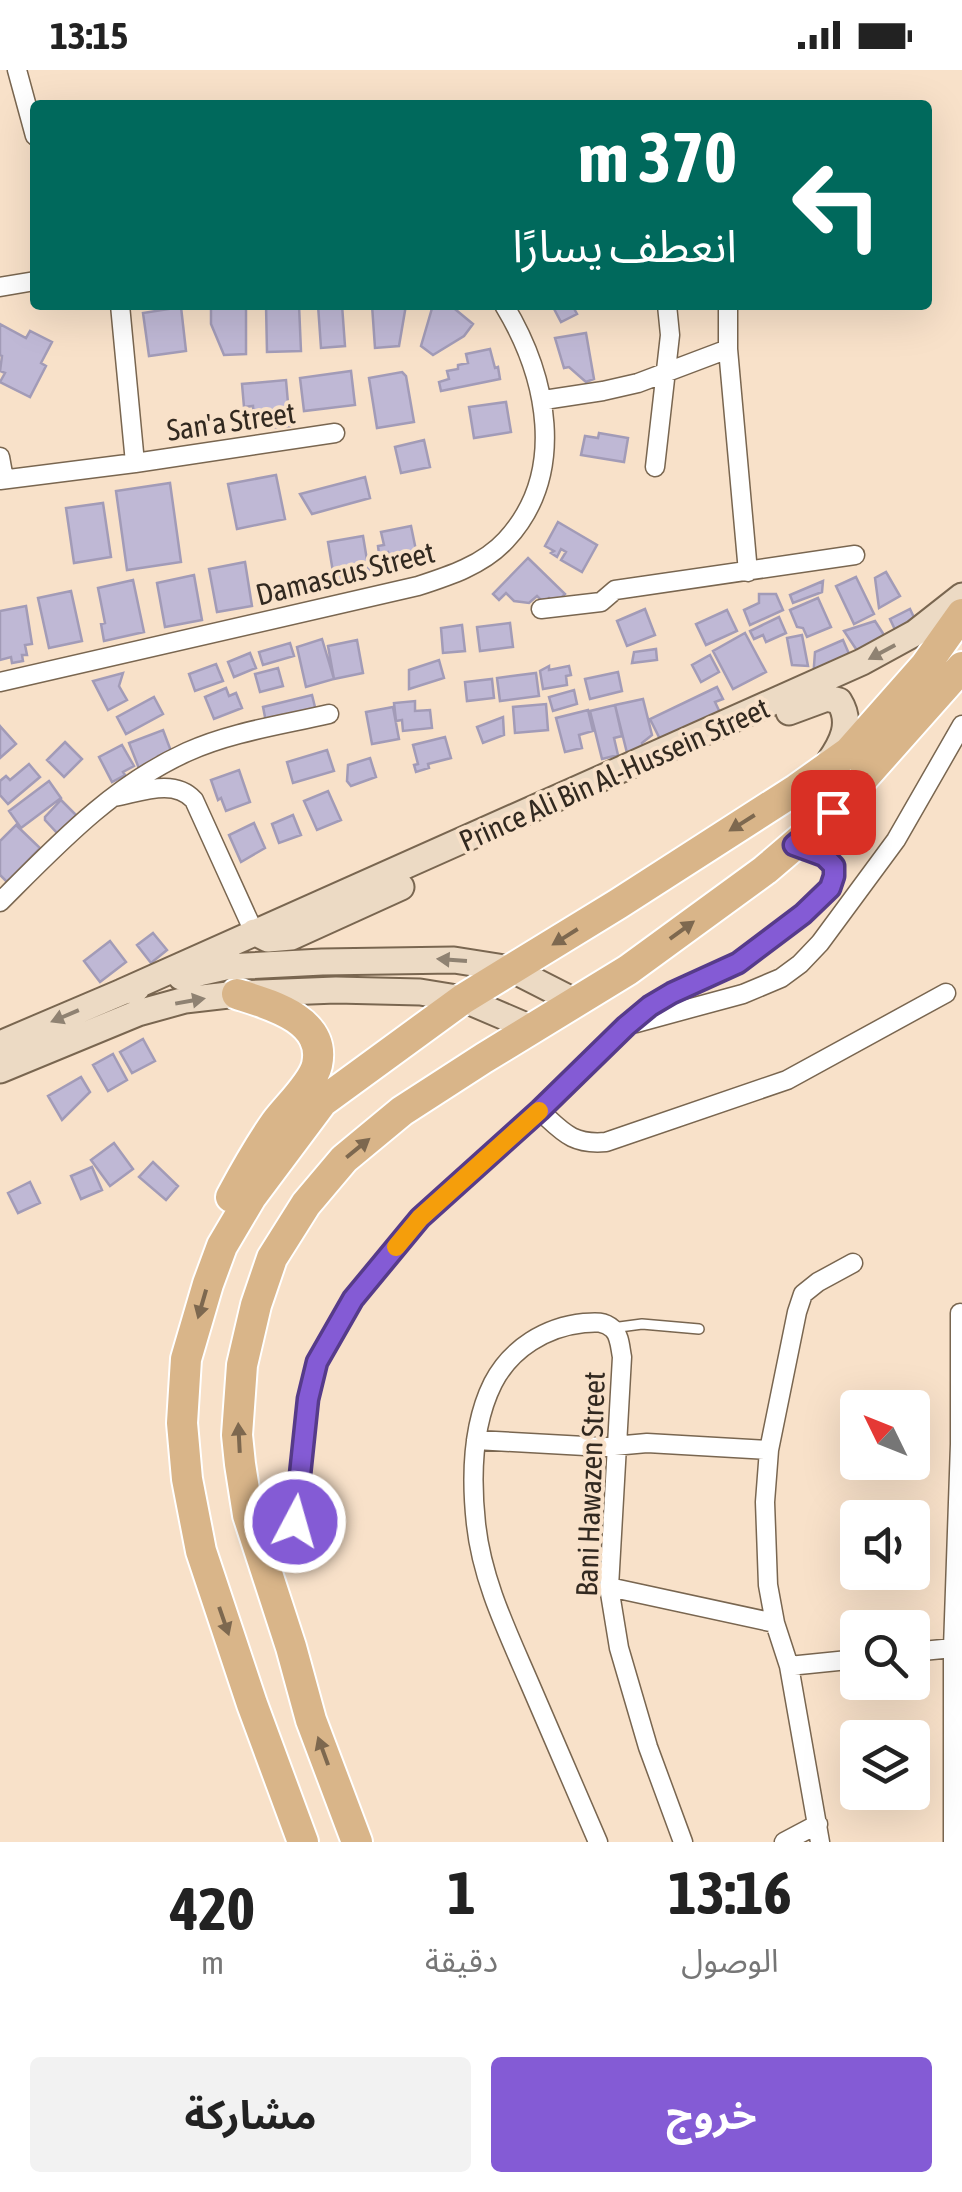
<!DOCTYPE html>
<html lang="ar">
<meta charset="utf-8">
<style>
body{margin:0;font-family:"Asap Condensed","Noto Sans Arabic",sans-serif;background:#f2f2f2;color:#222;direction:rtl;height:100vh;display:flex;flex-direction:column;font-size:38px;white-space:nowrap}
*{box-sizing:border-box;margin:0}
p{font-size:32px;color:#767676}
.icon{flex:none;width:55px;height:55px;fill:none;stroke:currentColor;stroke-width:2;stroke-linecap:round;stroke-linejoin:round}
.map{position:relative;height:1772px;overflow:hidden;direction:ltr}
.sheet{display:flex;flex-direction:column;background:#fff;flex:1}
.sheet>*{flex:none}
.top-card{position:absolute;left:30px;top:30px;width:902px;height:210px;border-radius:10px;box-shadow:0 10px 40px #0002;direction:rtl;background:#00695c;color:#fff;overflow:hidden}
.needle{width:65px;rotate:313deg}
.controls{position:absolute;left:840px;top:1320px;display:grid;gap:20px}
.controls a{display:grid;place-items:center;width:90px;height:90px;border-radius:10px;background:#fff;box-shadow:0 10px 40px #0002;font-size:50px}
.pin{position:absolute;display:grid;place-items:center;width:85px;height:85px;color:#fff;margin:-42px;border-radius:20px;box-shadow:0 5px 15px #0006}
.me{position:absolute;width:110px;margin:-55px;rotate:6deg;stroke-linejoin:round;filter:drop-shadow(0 0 8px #0008)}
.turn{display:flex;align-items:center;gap:35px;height:210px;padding:0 30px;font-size:45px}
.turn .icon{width:130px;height:130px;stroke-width:2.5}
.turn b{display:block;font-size:70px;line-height:85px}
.eta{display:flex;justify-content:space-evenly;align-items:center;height:170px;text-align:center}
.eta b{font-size:60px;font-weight:700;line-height:70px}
.primary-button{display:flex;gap:20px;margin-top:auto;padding:20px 30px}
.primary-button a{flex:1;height:115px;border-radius:10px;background:#845bd5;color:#fff;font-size:40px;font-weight:700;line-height:115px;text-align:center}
.primary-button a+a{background:#f2f2f2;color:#222}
.status{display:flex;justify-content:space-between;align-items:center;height:70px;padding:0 50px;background:#fff;direction:ltr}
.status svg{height:28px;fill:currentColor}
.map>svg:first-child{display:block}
.building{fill:#bfb8d5;stroke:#a29bb7;stroke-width:2.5}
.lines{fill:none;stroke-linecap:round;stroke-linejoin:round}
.lane-casing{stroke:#796650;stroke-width:12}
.street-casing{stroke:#796650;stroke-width:21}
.secondary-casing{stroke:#796650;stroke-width:29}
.primary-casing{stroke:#fff;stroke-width:34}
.lane{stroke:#fff;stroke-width:9}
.street{stroke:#fff;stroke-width:18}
.secondary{stroke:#ecdac4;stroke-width:25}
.primary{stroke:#d9b589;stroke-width:30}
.oneway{fill:#8f8272}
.oneway2{fill:#7d684f}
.route-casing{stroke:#563b8a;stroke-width:25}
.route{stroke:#845bd5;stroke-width:18}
.slow{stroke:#f59e0b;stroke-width:18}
.labels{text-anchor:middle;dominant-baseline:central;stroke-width:8;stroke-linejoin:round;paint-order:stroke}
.street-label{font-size:30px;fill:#322920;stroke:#f8e1c9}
</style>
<div class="status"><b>13:15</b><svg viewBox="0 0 49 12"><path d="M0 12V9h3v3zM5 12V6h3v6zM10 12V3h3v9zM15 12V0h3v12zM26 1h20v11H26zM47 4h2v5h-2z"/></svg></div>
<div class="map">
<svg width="962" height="1772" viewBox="0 0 962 1772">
<rect width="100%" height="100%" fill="#f8e1c9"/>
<path class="building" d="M 266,235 L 299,235 L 301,281 L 267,282 Z
M 318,235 L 342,235 L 345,276 L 321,278 Z
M 372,235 L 406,235 L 399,276 L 375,278 Z
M 433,235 L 450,235 L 473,254 L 464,266 L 433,285 L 421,276 Z
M 552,235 L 572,235 L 577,244 L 561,252 Z
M 181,237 L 186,281 L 149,286 L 143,243 Z
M 246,237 L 246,284 L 224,285 L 211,254 L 211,238 Z
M 0,254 L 26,268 L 30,261 L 52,272 L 41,293 L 46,296 L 30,327 L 0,312 L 5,303 L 0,301 L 2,286 L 0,285 Z
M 586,263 L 594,309 L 586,312 L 569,297 L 564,298 L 555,268 Z
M 490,279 L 495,298 L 498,297 L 500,309 L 441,321 L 439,312 L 449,309 L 447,301 L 458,299 L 458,295 L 468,293 L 466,284 Z
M 351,301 L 355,335 L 304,341 L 300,308 Z
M 402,302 L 406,306 L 414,352 L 377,358 L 369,308 Z
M 286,310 L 290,356 L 269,358 L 268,352 L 263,352 L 263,347 L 254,348 L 253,336 L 244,337 L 242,314 Z
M 506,332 L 511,362 L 474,368 L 469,337 Z
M 599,363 L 628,368 L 624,392 L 581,385 L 585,366 L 598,368 Z
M 424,370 L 430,397 L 401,403 L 395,377 Z
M 276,405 L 285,449 L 237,459 L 228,414 Z
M 365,407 L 370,428 L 312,444 L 300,424 Z
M 170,413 L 181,492 L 127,500 L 116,421 Z
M 103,433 L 111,487 L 74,493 L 66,438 Z
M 558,452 L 597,475 L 582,502 L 561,490 L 566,482 L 561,479 L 557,487 L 551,483 L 554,481 L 545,476 Z
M 411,456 L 418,490 L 391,495 L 388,482 L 379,484 L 378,476 L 384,475 L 381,462 Z
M 363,466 L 370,508 L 335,514 L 328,472 Z
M 528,488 L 565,524 L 555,534 L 549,528 L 544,533 L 537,526 L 529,533 L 514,531 L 506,523 L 499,530 L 493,524 Z
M 245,492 L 252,536 L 217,542 L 209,499 Z
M 886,502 L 900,526 L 879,538 L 875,508 Z
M 194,505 L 202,550 L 165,557 L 157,513 Z
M 856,507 L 874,544 L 854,554 L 836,516 Z
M 133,510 L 144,562 L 104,571 L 101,554 L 105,553 L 98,518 Z
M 823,511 L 822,522 L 793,533 L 790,525 Z
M 71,521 L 82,571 L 49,578 L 38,528 Z
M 759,524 L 776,524 L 783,540 L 750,555 L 744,540 L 759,533 Z
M 818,528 L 831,557 L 807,567 L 803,558 L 797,557 L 790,540 Z
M 26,536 L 32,574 L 25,575 L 27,585 L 22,585 L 23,591 L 12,593 L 11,587 L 0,590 L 0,541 Z
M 645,539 L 655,565 L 627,576 L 617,551 Z
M 910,539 L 918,556 L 898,566 L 890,549 Z
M 727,540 L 737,561 L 706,575 L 696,554 Z
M 779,547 L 786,563 L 766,572 L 763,565 L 754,569 L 750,561 Z
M 875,551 L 884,565 L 858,582 L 844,561 Z
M 510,553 L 513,577 L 480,581 L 477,557 Z
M 462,555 L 465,581 L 443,583 L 441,558 Z
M 745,563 L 766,602 L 733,619 L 713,581 Z
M 802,565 L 808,596 L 792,595 L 787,568 Z
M 322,569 L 334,609 L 306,617 L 297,577 Z
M 357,570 L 363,603 L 334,609 L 328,576 Z
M 843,570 L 853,593 L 813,609 L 815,582 Z
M 290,573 L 294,586 L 263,595 L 259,582 Z
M 656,579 L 657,590 L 632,593 L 634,582 Z
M 250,583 L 256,598 L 234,607 L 228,592 Z
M 710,585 L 719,602 L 701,612 L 692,595 Z
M 439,590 L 444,608 L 409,619 L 409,600 Z
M 216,594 L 223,611 L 195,621 L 189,604 Z
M 549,596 L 549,600 L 569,596 L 571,605 L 566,606 L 567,615 L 543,619 L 540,601 Z
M 278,598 L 283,616 L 260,622 L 255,604 Z
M 618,602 L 622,621 L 590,629 L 585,609 Z
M 123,603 L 119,616 L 127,630 L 108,640 L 93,611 Z
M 536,603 L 539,626 L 500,631 L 497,608 Z
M 492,609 L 494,628 L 467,631 L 465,612 Z
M 717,617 L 723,629 L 715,632 L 723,649 L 664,677 L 650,649 Z
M 226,618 L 229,626 L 236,623 L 242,638 L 214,649 L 205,627 Z
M 574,620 L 577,634 L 553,641 L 549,627 Z
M 312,625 L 317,645 L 267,657 L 263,637 Z
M 154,627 L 163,644 L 126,664 L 117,647 Z
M 643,629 L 652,665 L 642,673 L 645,682 L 628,687 L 615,635 Z
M 415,631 L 415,641 L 430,640 L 432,658 L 403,661 L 402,650 L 396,651 L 394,633 Z
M 546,634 L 548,660 L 515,663 L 513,637 Z
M 615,635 L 622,666 L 614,668 L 618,685 L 602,689 L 590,641 Z
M 393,637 L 399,669 L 372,674 L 366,642 Z
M 588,640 L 593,661 L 579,665 L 582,678 L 565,682 L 556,648 Z
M 503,647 L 504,665 L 483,673 L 477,657 Z
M 0,656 L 16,674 L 0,688 Z
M 163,660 L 171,681 L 158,686 L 160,693 L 140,701 L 129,673 Z
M 445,667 L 451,688 L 428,694 L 429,698 L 416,702 L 414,695 L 418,694 L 413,675 Z
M 65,672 L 82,689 L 64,707 L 47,690 Z
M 122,675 L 134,696 L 123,702 L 125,705 L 112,712 L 99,687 Z
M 327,680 L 334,701 L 293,713 L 287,692 Z
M 370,688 L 376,707 L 351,716 L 347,711 L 348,695 Z
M 29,694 L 40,707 L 8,734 L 0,725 L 0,711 L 6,706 L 10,710 Z
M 239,700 L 250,732 L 226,741 L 221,728 L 218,730 L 211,710 Z
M 49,711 L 61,728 L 21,758 L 9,741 Z
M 328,721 L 341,750 L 317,760 L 304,731 Z
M 61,730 L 77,746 L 58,764 L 45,750 L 45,747 Z
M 293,745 L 301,765 L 279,773 L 272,754 Z
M 254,753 L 265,778 L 241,792 L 229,765 Z
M 16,755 L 40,778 L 7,812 L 0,805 L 0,771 Z
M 153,863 L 167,880 L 151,893 L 137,875 Z
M 110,871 L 126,892 L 100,912 L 84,891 Z
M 143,969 L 155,991 L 132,1003 L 120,982 Z
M 113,984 L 127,1010 L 108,1021 L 93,995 Z
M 81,1007 L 90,1022 L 62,1050 L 48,1026 Z
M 114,1073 L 133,1099 L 110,1116 L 91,1090 Z
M 153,1092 L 178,1116 L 166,1130 L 139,1107 Z
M 92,1097 L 102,1120 L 81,1129 L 71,1106 Z
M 30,1112 L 40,1133 L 18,1143 L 8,1123 Z"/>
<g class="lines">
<defs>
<path id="lane" d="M 612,1258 L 642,1254 L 699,1259"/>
<path id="street" d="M 17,0 L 35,66
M 0,217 L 35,211
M 120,235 L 135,393
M 728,235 L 728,279 L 748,502
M 544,330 L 603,321 L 638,313 L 728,279
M 0,387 L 4,409
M 655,397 L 670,265 L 667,235
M 0,410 L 135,393 L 335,363
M 541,539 L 601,532 L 615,520 L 855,485
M 0,612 L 418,516 C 449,506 483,495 506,470 C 568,403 547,306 504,235
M 114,727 C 141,722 174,708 194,730 L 254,862
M 0,832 C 57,775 112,716 187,682 C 231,662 282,655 329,644
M 636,953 L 743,924 L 781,908 L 800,894 L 820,873 L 896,770 L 962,655
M 540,1041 C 563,1062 572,1075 606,1072 L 787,1010 L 946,923
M 476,1370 L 603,1377 L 647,1373 L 769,1380
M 295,1452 L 308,1329 L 317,1292 L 353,1229 L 420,1148 L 540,1041 L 626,956 L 650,936 L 671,923 L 738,893 L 803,844 L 830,818 L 835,806 L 833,796 L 824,786 L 794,775
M 609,1517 L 775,1553
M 912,1582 L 953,1578
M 789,1596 L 858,1589
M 598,1772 C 575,1719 552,1665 529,1612 C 507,1561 482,1510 476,1454 C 471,1408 472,1355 493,1313 C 511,1278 546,1257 584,1253 C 595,1252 604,1251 613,1259 C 620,1266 620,1277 622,1287 L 609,1517 L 619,1578 L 648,1677 L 683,1772
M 784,1772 L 818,1754
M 820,1772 L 789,1596 L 775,1553 L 768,1515 L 765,1432 L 769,1380 L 797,1242 L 803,1224 L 818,1212 L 853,1193
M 953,1772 L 953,1578 L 960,1374 L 960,1243"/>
<path id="secondary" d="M 789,642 L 827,628 L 839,631 C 853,653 842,673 829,692
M 254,862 L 268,869 L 291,867 L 401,817
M 181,907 L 225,897 L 322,892 L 454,890 L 511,899 L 576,932
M 122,922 L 862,592 L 915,563 L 962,526
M 0,974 L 122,922 L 137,918
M 0,1000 L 138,943 L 185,930 L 237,924 L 336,920 L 420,922 L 463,929 L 531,958"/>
<path id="primary" d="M 231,1127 C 245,1101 259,1076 276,1052 C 288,1036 313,1013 317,995 C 327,949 268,934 237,924
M 303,1772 L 252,1634 L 201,1481 L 187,1409 L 182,1353 L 186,1289 L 208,1214 L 222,1176 L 251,1127 L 322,1032 L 463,929 L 618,834 L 797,719 L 849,682 L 925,596 L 962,544
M 357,1772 L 311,1650 L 291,1577 L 248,1445 L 240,1394 L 237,1365 L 242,1295 L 256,1235 L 272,1188 L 306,1134 L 344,1089 L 402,1041 L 484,988 L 628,900 L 765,800 L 833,742 L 962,597"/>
</defs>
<use href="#lane" class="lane-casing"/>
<use href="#street" class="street-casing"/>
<use href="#secondary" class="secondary-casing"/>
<use href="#primary" class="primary-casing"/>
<use href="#lane" class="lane"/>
<use href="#street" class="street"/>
<use href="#secondary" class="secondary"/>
<use href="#primary" class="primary"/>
</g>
<defs><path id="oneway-solid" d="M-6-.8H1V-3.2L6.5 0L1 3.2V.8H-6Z" transform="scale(2.5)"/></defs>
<g class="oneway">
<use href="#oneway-solid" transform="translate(882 582) rotate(152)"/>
<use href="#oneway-solid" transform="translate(452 890) rotate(-176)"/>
<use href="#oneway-solid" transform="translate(190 931) rotate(-10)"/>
<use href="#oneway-solid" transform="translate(65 946) rotate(157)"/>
</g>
<g class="oneway2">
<use href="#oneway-solid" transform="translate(742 753) rotate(148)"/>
<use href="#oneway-solid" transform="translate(682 860) rotate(-36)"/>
<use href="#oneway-solid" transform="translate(565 867) rotate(148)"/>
<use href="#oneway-solid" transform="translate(358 1078) rotate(-39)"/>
<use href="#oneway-solid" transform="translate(202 1234) rotate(106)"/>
<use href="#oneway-solid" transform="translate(239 1368) rotate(-93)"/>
<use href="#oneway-solid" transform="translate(224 1551) rotate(71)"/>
<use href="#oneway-solid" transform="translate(323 1681) rotate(-110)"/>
</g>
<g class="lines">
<defs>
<path id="route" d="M 295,1452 L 308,1329 L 317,1292 L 353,1229 L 420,1148 L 540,1040 L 626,956 L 650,936 L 672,923 L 738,893 L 803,844 L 830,818 L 834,806 L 834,796 L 824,786 L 794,775 L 833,742"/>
</defs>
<use href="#route" class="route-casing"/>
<use href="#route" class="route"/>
<path class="slow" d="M 396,1177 L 420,1148 L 539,1041"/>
</g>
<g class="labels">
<g class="street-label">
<text transform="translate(231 351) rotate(-8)">San'a Street</text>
<text transform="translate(345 503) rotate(-14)">Damascus Street</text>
<text transform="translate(614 704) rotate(-24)">Prince Ali Bin Al-Hussein Street</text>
<text transform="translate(590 1414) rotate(-88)">Bani Hawazen Street</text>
</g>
</g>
</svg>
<div class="controls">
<a><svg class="needle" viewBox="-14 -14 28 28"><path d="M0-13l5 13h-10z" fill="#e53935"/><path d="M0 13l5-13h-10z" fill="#767676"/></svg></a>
<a><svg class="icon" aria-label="sound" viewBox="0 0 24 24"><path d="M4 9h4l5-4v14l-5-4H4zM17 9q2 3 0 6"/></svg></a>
<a><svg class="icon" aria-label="search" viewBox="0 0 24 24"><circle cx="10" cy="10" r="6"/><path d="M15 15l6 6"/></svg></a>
<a><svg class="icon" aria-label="layers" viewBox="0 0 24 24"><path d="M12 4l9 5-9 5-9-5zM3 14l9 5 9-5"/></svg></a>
</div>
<div class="pin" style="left:833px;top:742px;background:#d93025"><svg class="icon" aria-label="arrive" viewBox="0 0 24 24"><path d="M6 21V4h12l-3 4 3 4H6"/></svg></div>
<svg class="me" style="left:295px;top:1452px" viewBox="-20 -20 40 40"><circle r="17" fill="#845bd5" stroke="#fff" stroke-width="3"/><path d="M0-11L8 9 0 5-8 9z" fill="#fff"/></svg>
<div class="top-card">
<div class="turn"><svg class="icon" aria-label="left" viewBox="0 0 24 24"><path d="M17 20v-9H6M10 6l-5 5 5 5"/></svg><div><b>370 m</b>انعطف يسارًا</div></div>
</div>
</div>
<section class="sheet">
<div class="eta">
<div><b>13:16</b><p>الوصول</p></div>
<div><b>1</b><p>دقيقة</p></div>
<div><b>420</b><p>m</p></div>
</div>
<div class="primary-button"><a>خروج</a><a>مشاركة</a></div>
</section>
